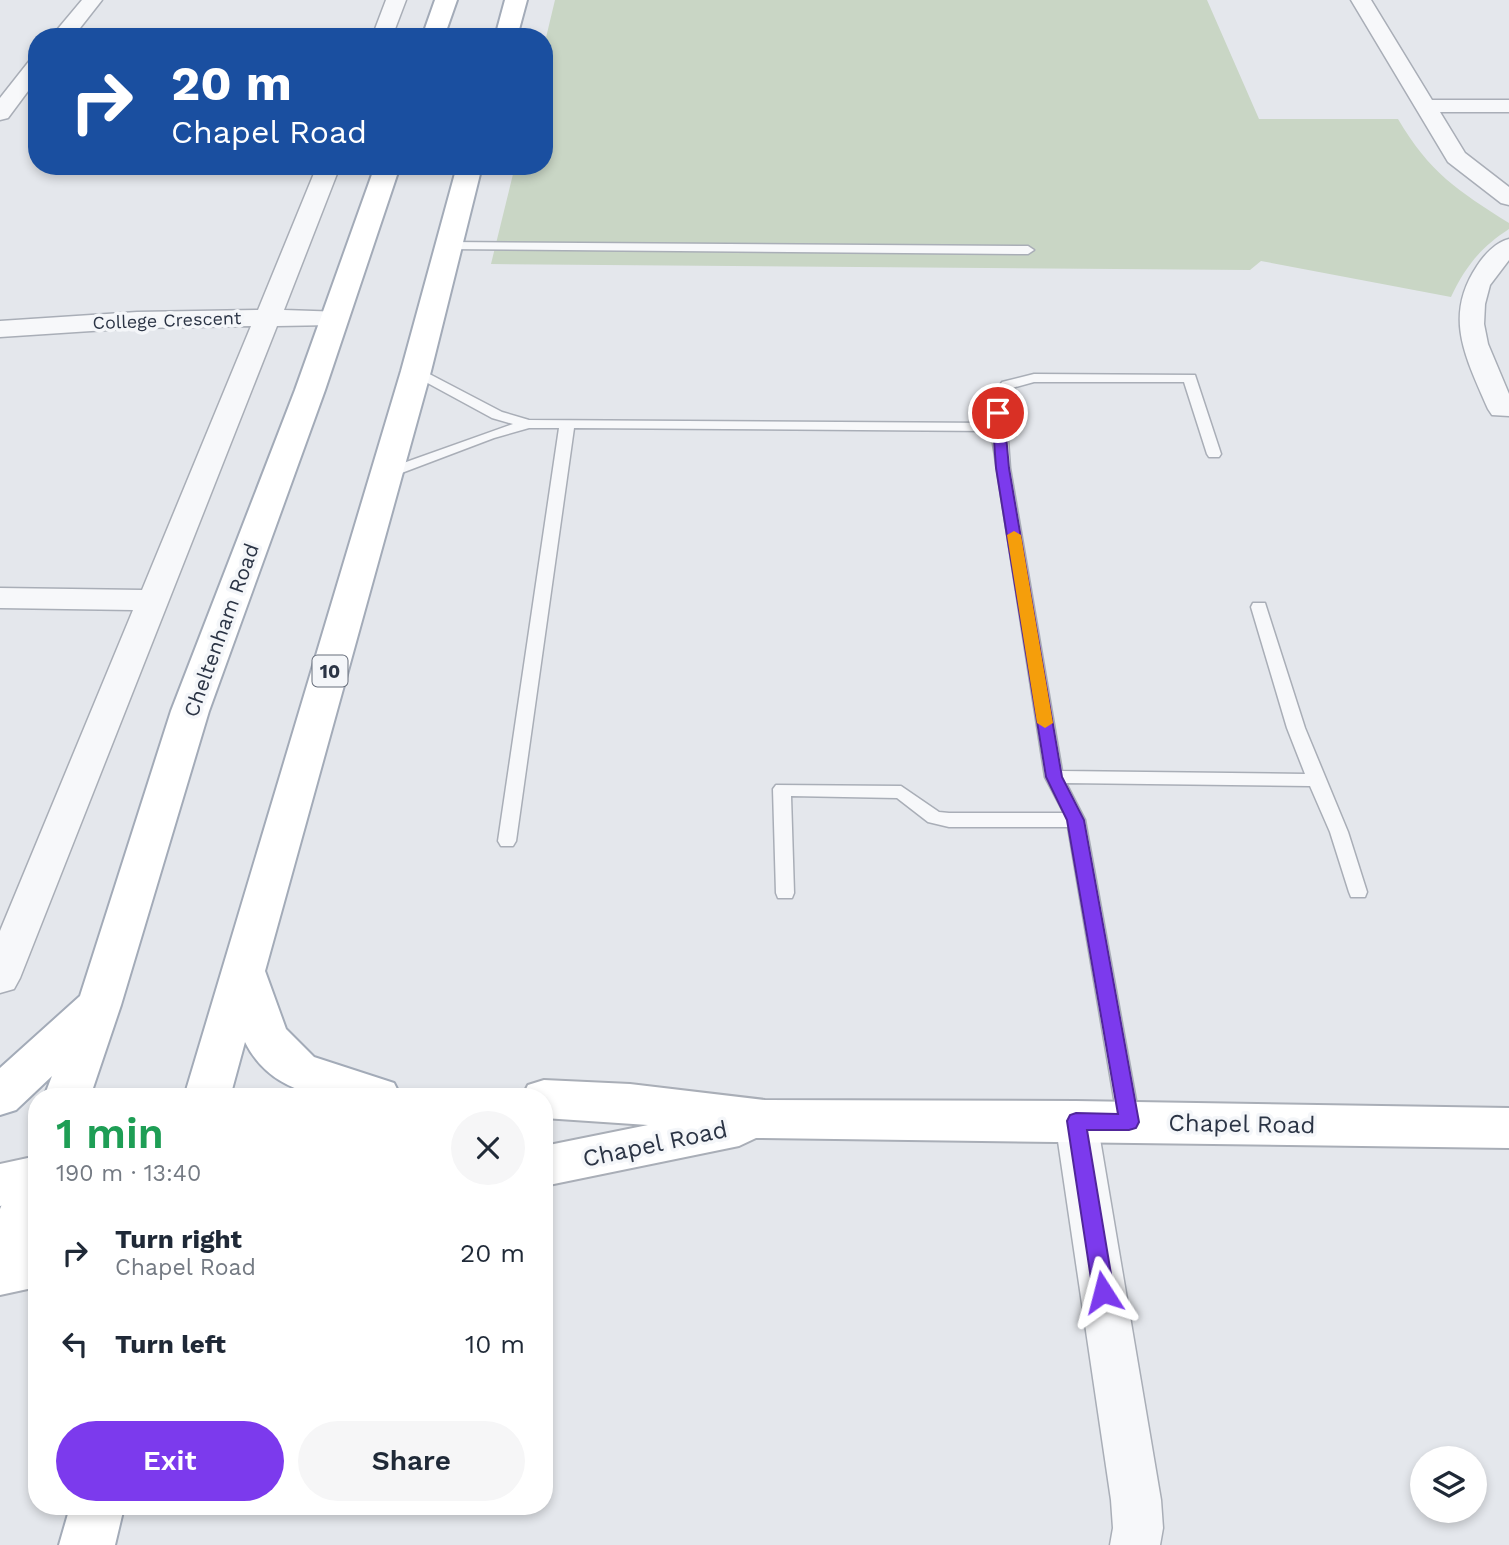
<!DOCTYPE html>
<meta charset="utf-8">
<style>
body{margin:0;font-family:"Work Sans",sans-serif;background:#f6f6f7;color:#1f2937;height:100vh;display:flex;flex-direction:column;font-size:26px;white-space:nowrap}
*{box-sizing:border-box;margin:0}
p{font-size:23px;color:#747a83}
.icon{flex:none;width:38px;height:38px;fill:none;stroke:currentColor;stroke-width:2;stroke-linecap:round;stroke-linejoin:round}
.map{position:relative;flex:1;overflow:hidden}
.details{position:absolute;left:28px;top:1088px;width:525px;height:427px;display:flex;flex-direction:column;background:#fff;border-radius:28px;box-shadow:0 4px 10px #0003}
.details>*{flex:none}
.banner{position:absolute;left:28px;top:28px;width:525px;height:147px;border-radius:28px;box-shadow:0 4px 10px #0003;background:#1a4fa0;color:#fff;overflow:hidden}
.controls{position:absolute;left:1410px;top:1446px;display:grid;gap:14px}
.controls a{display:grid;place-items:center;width:77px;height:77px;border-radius:50%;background:#fff;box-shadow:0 4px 10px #0003;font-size:35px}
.pin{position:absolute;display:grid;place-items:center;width:60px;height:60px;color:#fff;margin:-30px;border:4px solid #fff;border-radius:50%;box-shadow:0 2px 7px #0007}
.me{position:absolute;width:77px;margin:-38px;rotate:351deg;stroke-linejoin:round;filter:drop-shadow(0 0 5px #0008)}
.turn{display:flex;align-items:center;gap:24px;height:147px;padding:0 28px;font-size:32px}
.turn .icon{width:91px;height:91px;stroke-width:2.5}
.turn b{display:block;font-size:49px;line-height:60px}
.round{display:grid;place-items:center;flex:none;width:74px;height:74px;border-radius:37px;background:#f6f6f7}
.overview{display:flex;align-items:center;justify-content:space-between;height:119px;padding:0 28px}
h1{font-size:42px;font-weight:600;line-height:52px;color:#1e9e55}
.cta{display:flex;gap:14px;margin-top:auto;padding:14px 28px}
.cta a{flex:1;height:80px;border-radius:42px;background:#7c3aed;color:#fff;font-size:28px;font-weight:600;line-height:80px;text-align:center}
.cta a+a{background:#f6f6f7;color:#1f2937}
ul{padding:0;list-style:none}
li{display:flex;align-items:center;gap:21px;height:91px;padding:0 28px}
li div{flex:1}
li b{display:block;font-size:26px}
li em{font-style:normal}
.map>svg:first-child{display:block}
.green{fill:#c9d6c5}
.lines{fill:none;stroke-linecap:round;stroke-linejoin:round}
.lane-casing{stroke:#a9aeb7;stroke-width:3}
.street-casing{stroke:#a9aeb7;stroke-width:3}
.secondary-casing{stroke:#a9aeb7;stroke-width:4}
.primary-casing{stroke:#a3abb8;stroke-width:4}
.lane{fill:#f7f8fa;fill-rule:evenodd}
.street{fill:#f7f8fa;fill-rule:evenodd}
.secondary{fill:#fff;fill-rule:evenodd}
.primary{fill:#fff;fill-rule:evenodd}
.route{fill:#7c3aed;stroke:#51269a;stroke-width:2}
.slow{fill:#f59e0b}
.labels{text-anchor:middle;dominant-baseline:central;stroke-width:7;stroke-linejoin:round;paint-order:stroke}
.far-street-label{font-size:18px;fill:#2b3445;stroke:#f4f6f9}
.shield{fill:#f4f6f9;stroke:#676e7b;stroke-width:2}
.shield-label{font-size:19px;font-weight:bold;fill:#2b3445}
.street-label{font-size:21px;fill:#2b3445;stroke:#f4f6f9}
.near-street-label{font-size:24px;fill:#2b3445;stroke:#f4f6f9}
</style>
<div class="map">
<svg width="1509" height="1545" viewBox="0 0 1509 1545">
<rect width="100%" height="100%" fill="#e4e7ec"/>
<path class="green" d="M 555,0 L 1207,0 L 1259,119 L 1398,119 C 1429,172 1458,191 1509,223 L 1509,229 C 1481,247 1465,267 1451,297 L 1261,261 L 1250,270 L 491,264 L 515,166 L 544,166 L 544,46 Z"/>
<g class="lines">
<defs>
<path id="lane" d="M 448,242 L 1028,246 L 1034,250 L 1028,254 L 444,249 L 442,246 Z
M 416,367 L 502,412 L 529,420 L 991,423 L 991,398 L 1002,382 L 1034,374 L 1195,375 L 1221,454 L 1219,457 L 1209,457 L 1207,454 L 1184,382 L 1034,382 L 1012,388 L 1005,398 L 1010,468 L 1062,771 L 1305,774 L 1287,728 L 1251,607 L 1253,603 L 1265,603 L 1305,728 L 1348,832 L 1367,892 L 1365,897 L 1351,897 L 1349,892 L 1330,832 L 1310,786 L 1066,783 L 1085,820 L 1140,1122 L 1136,1128 L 1129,1131 L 1122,1128 L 1118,1122 L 1068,827 L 949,827 L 928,822 L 897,798 L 791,796 L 794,893 L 792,898 L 778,898 L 776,893 L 773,789 L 776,785 L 901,786 L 939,812 L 949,813 L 1064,813 L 1045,777 L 991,431 L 574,428 L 516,841 L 513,846 L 501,846 L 498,841 L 559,428 L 529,428 L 494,438 L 391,477 L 381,477 L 379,474 L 381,471 L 513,424 L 492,418 L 411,374 L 409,371 Z"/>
<path id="street" d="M 82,0 L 102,0 L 73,37 L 51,37 Z
M 386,0 L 406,0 L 392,37 L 372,37 Z
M 1351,0 L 1371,0 L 1432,100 L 1509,100 L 1509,112 L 1440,112 L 1465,153 L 1509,187 L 1509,205 L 1501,203 L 1448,162 Z
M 37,58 L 37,79 L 8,118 L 0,120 L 0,98 L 30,60 Z
M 317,166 L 340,166 L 284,310 L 343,312 L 347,317 L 343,322 L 334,325 L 277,326 L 20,978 L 14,989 L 0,993 L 0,931 L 133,610 L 0,608 L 0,588 L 142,590 L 251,326 L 137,328 L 0,337 L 0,321 L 137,312 L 258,310 Z
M 1509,239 L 1509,260 L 1490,285 L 1485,304 L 1484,324 L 1488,344 L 1509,394 L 1509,416 L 1492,415 L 1488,409 C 1466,358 1443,317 1477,266 C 1484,255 1496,242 1509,239 Z
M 1076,1103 L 1091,1108 L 1097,1121 L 1161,1500 L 1163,1528 L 1160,1545 L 1110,1545 L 1113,1528 L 1111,1500 L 1055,1121 L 1061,1108 Z"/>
<path id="secondary" d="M 544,1080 L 630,1084 L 765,1100 L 1076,1101 L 1509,1108 L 1509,1148 L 756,1138 L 739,1146 L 544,1186 L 544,1146 L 648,1125 L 544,1118 L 544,1097 L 522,1097 L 528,1085 Z
M 37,1156 L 37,1198 L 0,1206 L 0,1164 Z
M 37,1243 L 37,1287 L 0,1295 L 0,1249 Z"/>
<path id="primary" d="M 435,0 L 457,0 L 444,37 L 422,37 Z
M 505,0 L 527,0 L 517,37 L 495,37 Z
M 375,166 L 400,166 L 325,390 L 209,711 L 121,1005 L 90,1097 L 44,1097 L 52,1076 L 16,1110 L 0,1115 L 0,1068 L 80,996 L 171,711 L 295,390 Z
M 457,166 L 482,166 L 431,371 L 265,971 L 286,1029 L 314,1057 L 394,1083 L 401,1097 C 342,1100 276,1103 245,1042 L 230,1097 L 184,1097 L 401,371 Z
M 37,1156 L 37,1239 L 17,1286 L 0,1292 L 0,1209 L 20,1162 Z
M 70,1507 L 124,1507 L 115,1545 L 59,1545 Z"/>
</defs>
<use href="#lane" class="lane-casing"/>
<use href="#street" class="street-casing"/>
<use href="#secondary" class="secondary-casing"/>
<use href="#primary" class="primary-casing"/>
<use href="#lane" class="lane"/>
<use href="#street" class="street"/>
<use href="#secondary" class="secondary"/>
<use href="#primary" class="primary"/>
</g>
<path class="route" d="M 998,409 L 1004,413 L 1009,468 L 1062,777 L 1084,820 L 1139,1122 L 1136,1128 L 1129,1130 L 1087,1130 L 1114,1292 L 1111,1299 L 1103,1302 L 1096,1299 L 1093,1292 L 1067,1121 L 1070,1115 L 1076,1113 L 1118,1114 L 1067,820 L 1046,777 L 996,468 L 992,413 Z"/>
<path class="slow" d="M 1014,531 L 1021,535 L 1053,723 L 1045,728 L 1037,723 L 1007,535 Z"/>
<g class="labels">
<g class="far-street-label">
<text transform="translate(167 320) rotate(-2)">College Crescent</text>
</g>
<rect class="shield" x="312.5" y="655.5" width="35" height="31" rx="5"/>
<g class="shield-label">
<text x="330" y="671">10</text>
</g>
<g class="street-label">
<text transform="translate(221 630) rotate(-70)">Cheltenham Road</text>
</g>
<g class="near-street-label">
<text transform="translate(1242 1124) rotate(1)">Chapel Road</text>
<text transform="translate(655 1144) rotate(-12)">Chapel Road</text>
</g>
</g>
</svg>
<div class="controls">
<a><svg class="icon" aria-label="layers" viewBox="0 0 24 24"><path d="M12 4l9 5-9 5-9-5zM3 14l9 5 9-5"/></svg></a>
</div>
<div class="pin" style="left:998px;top:413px;background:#d93025"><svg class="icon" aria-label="arrive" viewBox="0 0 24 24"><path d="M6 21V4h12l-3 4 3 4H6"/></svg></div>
<svg class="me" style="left:1103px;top:1292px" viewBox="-20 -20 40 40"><path d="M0-17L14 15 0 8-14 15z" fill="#7c3aed" stroke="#fff" stroke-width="4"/></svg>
<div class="banner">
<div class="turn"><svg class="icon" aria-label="right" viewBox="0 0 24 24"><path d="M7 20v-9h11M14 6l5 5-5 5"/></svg><div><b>20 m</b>Chapel Road</div></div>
</div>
<section class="details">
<div class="overview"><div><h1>1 min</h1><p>190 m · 13:40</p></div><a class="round"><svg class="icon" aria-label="close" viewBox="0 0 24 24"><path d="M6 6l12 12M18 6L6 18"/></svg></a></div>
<ul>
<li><svg class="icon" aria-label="right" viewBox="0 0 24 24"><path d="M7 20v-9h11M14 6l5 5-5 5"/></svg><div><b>Turn right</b><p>Chapel Road</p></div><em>20 m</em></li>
<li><svg class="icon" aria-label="left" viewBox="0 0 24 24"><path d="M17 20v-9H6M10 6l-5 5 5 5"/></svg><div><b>Turn left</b></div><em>10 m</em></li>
</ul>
<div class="cta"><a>Exit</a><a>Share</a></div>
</section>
</div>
